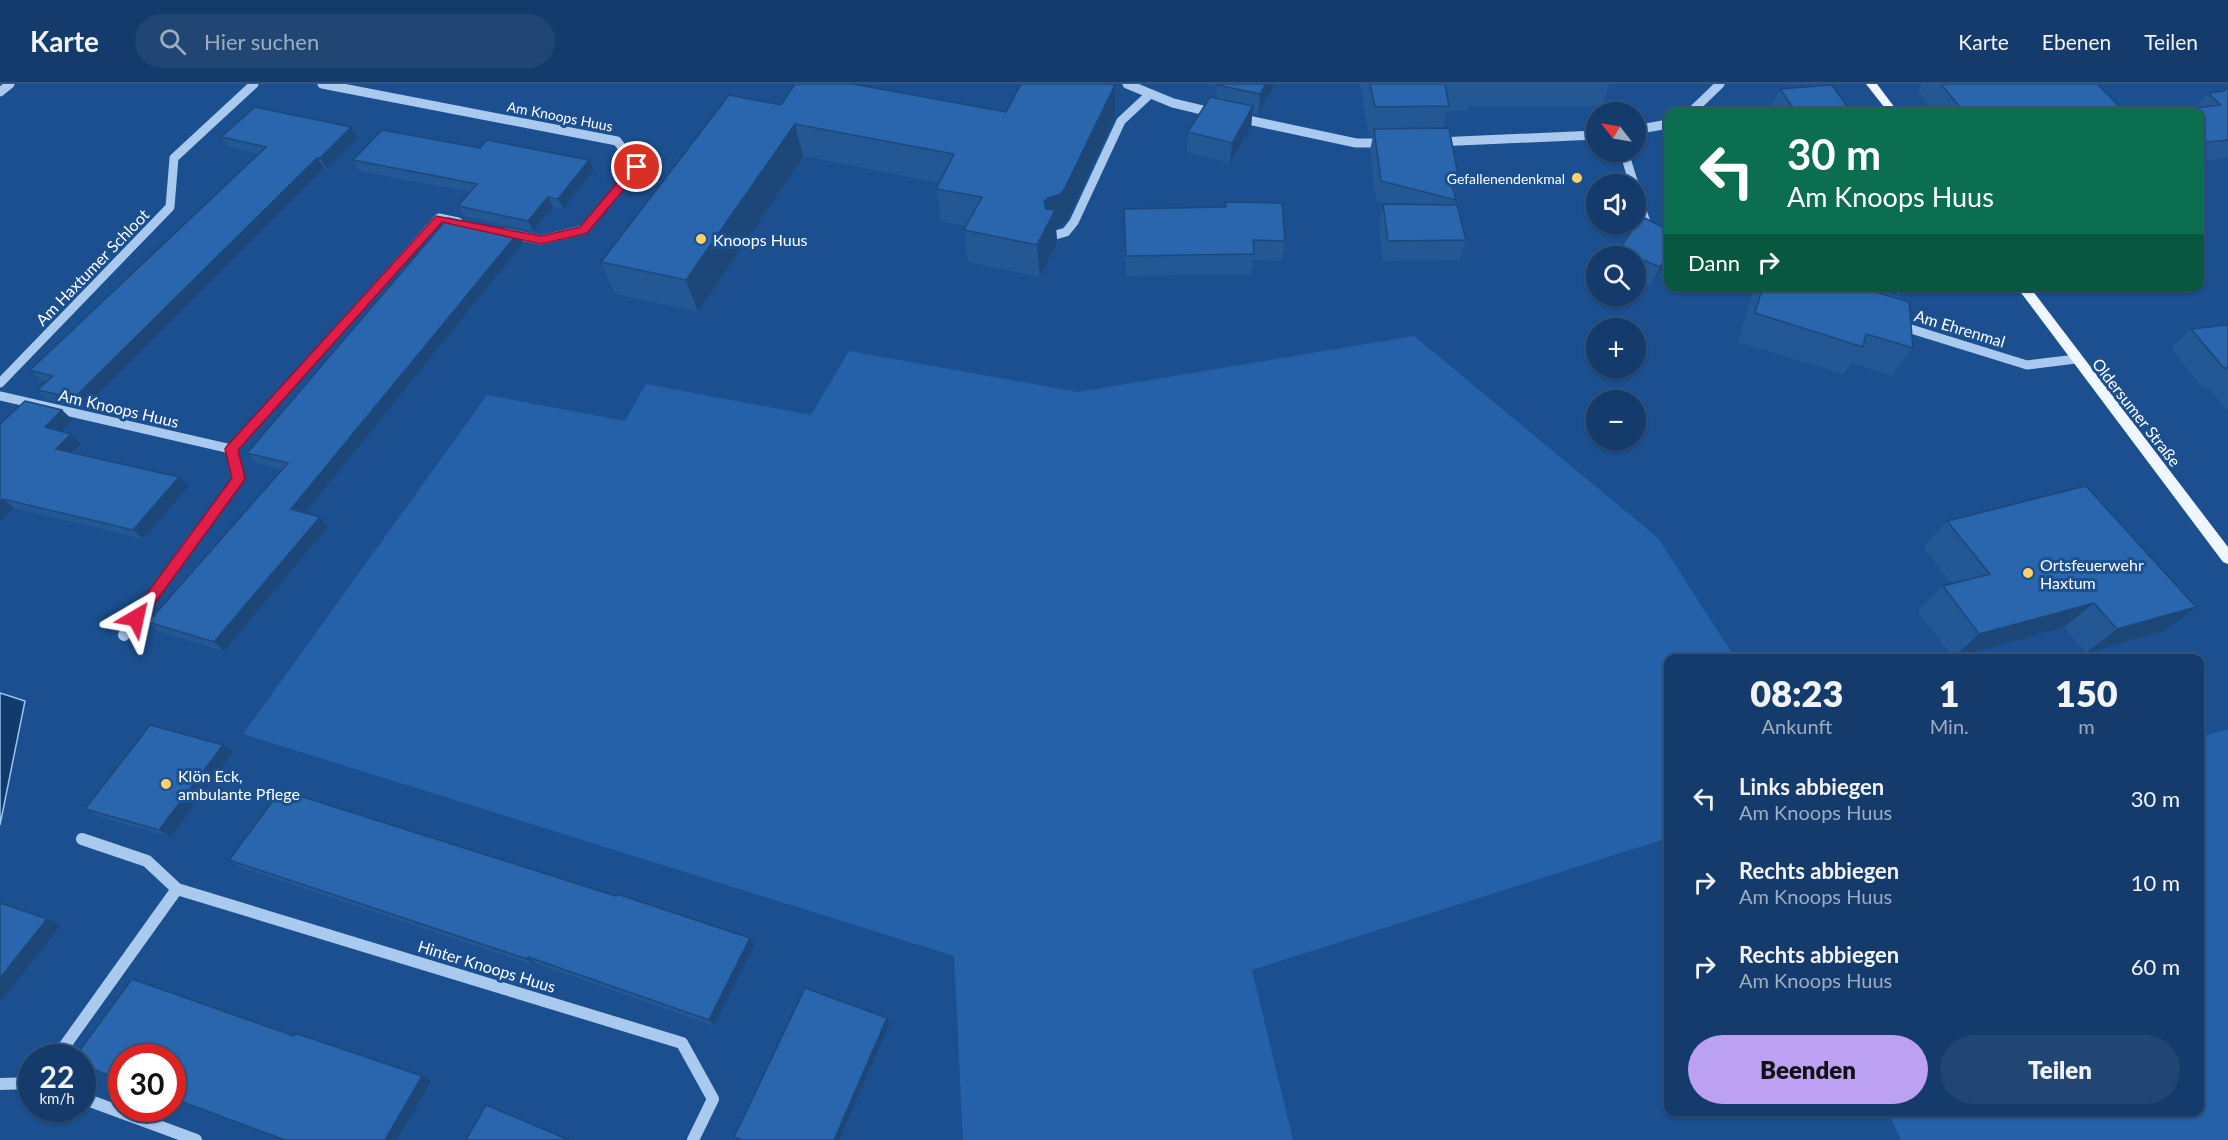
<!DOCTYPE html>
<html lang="de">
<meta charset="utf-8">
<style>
body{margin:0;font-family:Lato,sans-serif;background:#214673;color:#f1f3f6;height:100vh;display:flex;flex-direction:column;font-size:22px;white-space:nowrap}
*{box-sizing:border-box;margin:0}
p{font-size:20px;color:#9dadc1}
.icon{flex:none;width:33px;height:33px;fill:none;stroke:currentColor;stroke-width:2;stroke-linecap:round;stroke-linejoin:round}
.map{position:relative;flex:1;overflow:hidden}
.side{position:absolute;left:1664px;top:570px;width:540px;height:462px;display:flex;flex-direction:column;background:#143b6b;border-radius:12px;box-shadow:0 2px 4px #0004,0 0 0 2px #33557e}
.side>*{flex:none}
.banner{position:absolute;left:1664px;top:24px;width:540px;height:183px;border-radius:12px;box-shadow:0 2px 4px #0004,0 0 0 2px #33557e;background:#0b6e4f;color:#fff;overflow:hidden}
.needle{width:39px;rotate:301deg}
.fabs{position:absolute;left:1586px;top:18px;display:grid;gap:12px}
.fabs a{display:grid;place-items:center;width:60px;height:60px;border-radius:50%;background:#143b6b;box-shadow:0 2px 4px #0004,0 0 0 2px #33557e;font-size:30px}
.speed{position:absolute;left:18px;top:960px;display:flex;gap:12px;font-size:30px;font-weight:700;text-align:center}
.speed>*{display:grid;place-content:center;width:78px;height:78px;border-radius:50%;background:#143b6b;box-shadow:0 2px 4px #0004,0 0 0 2px #33557e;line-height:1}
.speed small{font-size:15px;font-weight:400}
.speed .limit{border:9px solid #d22;background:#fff;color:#111}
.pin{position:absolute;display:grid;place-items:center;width:51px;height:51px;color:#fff;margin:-26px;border:3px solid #fff;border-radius:50%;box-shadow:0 2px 6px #0007}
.me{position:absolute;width:66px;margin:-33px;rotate:36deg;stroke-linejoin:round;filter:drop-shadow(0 0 4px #0008)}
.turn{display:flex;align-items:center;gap:21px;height:126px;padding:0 24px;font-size:27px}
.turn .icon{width:78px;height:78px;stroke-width:2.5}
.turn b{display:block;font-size:42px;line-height:51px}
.then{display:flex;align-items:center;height:57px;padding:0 24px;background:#0003;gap:12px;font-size:22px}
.eta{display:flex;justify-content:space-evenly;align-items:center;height:102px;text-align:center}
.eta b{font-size:36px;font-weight:800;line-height:42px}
.cta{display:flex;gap:12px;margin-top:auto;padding:12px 24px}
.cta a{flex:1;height:69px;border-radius:36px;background:#bca0f2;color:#111;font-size:24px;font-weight:800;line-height:69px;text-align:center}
.cta a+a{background:#214673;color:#f1f3f6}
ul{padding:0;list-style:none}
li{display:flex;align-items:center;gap:18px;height:84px;padding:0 24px}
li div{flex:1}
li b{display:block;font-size:22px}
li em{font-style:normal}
header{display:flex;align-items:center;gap:36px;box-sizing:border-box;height:84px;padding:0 30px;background:#143b6b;border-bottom:2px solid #33557e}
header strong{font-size:28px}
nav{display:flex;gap:33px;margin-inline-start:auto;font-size:21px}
.search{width:420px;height:54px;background:#214673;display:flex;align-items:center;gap:15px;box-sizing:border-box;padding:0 21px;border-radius:33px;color:#9dadc1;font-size:22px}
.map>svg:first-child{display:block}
.green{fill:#2461a8}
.water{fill:#123a6d;stroke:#9cc4f0;stroke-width:1.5}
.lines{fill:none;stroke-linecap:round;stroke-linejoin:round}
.minor-far1{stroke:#a9c9ee;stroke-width:9}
.minor{stroke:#a9c9ee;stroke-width:12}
.major{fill:#f0f6ff;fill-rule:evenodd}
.wall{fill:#245895}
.shaded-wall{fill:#1d4779}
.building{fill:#2a66ad;stroke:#1d4779;stroke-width:1.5}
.route{fill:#e11d48;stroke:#92132f;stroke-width:1.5}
.poi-dot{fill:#ffd166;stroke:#1b4f8f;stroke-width:2}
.labels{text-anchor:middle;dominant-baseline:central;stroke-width:6;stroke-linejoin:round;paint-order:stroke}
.far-street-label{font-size:14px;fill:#fff;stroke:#1b4f8f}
.far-poi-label{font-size:14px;fill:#fff;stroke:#1b4f8f;text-anchor:end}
.poi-label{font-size:16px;fill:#fff;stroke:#1b4f8f;text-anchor:start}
.street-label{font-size:16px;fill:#fff;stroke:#1b4f8f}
</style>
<header>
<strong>Karte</strong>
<div class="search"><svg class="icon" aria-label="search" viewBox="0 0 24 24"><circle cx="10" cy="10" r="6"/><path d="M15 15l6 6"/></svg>Hier suchen</div>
<nav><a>Karte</a><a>Ebenen</a><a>Teilen</a></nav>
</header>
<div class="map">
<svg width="2228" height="1056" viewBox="0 0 2228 1056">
<rect width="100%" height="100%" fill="#1b4f8f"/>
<path class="green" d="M 1414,252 L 1658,454 L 1735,574 L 1668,574 L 1668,754 L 1252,886 L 1293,1056 L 963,1056 L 954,872 L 243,650 L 487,311 L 625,337 L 646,300 L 811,331 L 849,267 L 1078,308 Z
M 2228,645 L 2228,1056 L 1901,1056 L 1888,1028 L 2199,1028 L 2199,653 Z"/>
<path class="water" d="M 0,609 L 25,617 L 0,741 Z"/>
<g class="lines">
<path class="minor-far1" d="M 322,0 L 617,57 L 637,83 L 583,146 L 541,156 L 506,149
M 1127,0 L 1173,19 L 1215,29
M 0,8 L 10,0
M 1691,28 L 1720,0
M 1239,34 L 1356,59 L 1386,59
M 1635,46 L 1668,40
M 1437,58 L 1596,51
M 1624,68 L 1634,100
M 1635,103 L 1651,155 L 1668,164
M 1052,152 L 1066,148 L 1074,138 L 1121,37 L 1150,10
M 1898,241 L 2027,281 L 2076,275
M 0,299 L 170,123 L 174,74 L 254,0
M 0,312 L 231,365
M 195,454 L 239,394 L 231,365 L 439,134 L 458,138"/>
<path class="minor" d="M 124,551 L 196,452
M 82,755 L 147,777 L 177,805 L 682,959 L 713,1015 L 693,1056
M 56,974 L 177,805
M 0,1000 L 32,999
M 82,1014 L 196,1056"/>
<path class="major" d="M 1866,0 L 1877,0 L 1898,28 L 1888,28 Z
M 2016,202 L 2029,202 L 2228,463 L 2228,480 L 2223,478 Z"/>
</g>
<path class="wall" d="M 1208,0 L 1275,0 L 1258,31 L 1252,29 L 1251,43 L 1230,79 L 1187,68 L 1188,48 L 1216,14 L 1217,3 Z
M 1360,0 L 1610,0 L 1602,22 L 1469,22 L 1468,27 L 1447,27 L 1443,44 L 1459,96 L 1455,111 L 1456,116 L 1455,121 L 1466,156 L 1460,176 L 1383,177 L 1379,140 L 1383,120 L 1387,120 L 1376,117 L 1370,66 L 1373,52 L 1369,52 Z
M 1922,0 L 2097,0 L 2125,28 L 1934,28 L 1918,7 Z
M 2228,3 L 2228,74 L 2199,78 L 2199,28 L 2164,28 L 2165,27 L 2195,24 L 2208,9 L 2224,7 Z
M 1780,5 L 1851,28 L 1772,28 L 1770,25 Z
M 781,21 L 1006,28 L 1115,34 L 1067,136 L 1062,142 L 1056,144 L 1057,158 L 1040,193 L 968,178 L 964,146 L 966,142 L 941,138 L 936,105 L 939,99 L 803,72 L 698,228 L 615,210 L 601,178 Z
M 221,53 L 358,54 L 327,85 L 324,84 L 84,324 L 48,316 L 37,306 L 47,297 L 41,296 L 30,286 L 259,70 L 229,63 Z
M 353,76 L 594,86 L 563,125 L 553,123 L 533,147 L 464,132 L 458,122 L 470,108 L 359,87 Z
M 1225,118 L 1285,157 L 1282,177 L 1253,176 L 1251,190 L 1126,192 L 1124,125 L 1225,123 Z
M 1668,146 L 1668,175 L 1650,203 L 1635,196 L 1635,172 L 1616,172 L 1619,166 Z
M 518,149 L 523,159 L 305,429 L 328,443 L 224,567 L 158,547 L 148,538 L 282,385 L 256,379 L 247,369 Z
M 1756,202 L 1901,202 L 1902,212 L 1899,215 L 1913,264 L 1892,292 L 1851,279 L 1843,290 L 1738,258 L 1753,207 Z
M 2228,241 L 2228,327 L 2208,303 L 2203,304 L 2171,264 L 2191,245 Z
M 73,336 L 61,347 L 81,360 L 73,368 L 179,393 L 189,402 L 143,455 L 14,424 L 0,438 L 0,340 Z
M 1947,437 L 2164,547 L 2086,569 L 2064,543 L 1953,574 L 1918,527 L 1943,502 L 1952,500 L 1923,463 Z
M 223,661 L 233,668 L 171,753 L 97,732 L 85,725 Z
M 229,776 L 616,812 L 750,854 L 755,860 L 714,942 L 535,879 L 534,881 L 240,783 Z"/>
<path class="shaded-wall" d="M 1266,0 L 1275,0 L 1258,31 L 1260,10 Z
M 1115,1 L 1115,34 L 1067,136 L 1062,142 L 1056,144 L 1057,158 L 1040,193 L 1037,161 L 1044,118 L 1048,114 Z
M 1253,22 L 1251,43 L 1230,79 L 1232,59 Z
M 795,40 L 803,72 L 698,228 L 686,196 Z
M 351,43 L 358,54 L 327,85 L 320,74 Z
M 317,74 L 324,84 L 84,324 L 74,314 Z
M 589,76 L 594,86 L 563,125 L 558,115 Z
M 548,113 L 553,123 L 533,147 L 528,137 Z
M 518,149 L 523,159 L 300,435 L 291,425 Z
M 1668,170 L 1668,175 L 1650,203 L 1660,183 Z
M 62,326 L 73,336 L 56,352 L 45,343 Z
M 71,350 L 81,360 L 67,374 L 56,365 Z
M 179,393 L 189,402 L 143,455 L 133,446 Z
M 3,415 L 14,424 L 0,438 L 0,418 Z
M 320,433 L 328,443 L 224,567 L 214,558 Z
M 2094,519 L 2064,543 L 1953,574 L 1979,550 Z
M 2196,523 L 2164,547 L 2086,569 L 2117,545 Z
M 223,661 L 233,668 L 171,753 L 159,746 Z
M 47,835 L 61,841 L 0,918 L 0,894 Z
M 750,854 L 755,860 L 714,942 L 709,936 Z
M 528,873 L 535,879 L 534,881 L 527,875 Z
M 887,934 L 890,939 L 839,1056 L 834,1056 Z
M 422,992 L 431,997 L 397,1056 L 385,1056 Z"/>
<path class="building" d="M 795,0 L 853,0 L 1006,28 L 1021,0 L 1109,0 L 1115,1 L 1065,104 L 1061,110 L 1048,114 L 1044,118 L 1046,125 L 1055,126 L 1037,161 L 964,146 L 982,113 L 936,105 L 954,70 L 795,40 L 686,196 L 601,178 L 729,11 L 781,21 Z
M 1218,0 L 1266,0 L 1260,10 L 1217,1 Z
M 1370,0 L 1445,0 L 1449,22 L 1375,23 Z
M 1941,0 L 2097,0 L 2125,28 L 1964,28 Z
M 1832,1 L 1851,28 L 1796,28 L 1780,5 Z
M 2228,3 L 2228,56 L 2199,59 L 2199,28 L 2166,28 L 2165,27 L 2221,21 L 2208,9 L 2224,7 Z
M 1210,13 L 1253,22 L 1232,59 L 1188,48 Z
M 255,23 L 351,43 L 320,74 L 317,74 L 74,314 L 37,306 L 53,292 L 30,286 L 266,63 L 221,53 Z
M 1449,44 L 1459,96 L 1451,96 L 1456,116 L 1381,97 L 1374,45 Z
M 382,46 L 480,64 L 487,56 L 589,76 L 558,115 L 548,113 L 528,137 L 458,122 L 477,100 L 353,76 Z
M 1225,118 L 1282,119 L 1285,157 L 1253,156 L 1254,170 L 1126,172 L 1124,125 L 1226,123 Z
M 1383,120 L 1457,121 L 1466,156 L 1388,157 Z
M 1641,132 L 1668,146 L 1668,170 L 1660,183 L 1619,166 Z
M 448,134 L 518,149 L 291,425 L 320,433 L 214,558 L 148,538 L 288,379 L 247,369 Z
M 1763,202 L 1855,202 L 1909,218 L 1913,264 L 1866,250 L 1863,263 L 1755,229 Z
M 1872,202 L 1901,202 L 1902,212 Z
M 2228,241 L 2228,284 L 2224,284 L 2191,245 Z
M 25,317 L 62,326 L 45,343 L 71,350 L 56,365 L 179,393 L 133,446 L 3,415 L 0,418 L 0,340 Z
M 2086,402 L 2196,523 L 2117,545 L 2094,519 L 1979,550 L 1943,502 L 1990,490 L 1947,437 Z
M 150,641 L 223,661 L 159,746 L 85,725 Z
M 281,706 L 616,812 L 617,810 L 750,854 L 709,936 L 528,873 L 527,875 L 229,776 Z
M 0,819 L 47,835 L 0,894 Z
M 132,895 L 294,952 L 295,949 L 422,992 L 385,1056 L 285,1056 L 172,1014 L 172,974 L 122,974 L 122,996 L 82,981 L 82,974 L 74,974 Z
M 805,904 L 887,934 L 834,1056 L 742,1056 L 734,1053 Z
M 486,1021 L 569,1056 L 466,1056 Z"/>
<path class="route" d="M 637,79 L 641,80 L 641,85 L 587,149 L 584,150 L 541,160 L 442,138 L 238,366 L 245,394 L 243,398 L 141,538 L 132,538 L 130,534 L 132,530 L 232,394 L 225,365 L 227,362 L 436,132 L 541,152 L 580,143 L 633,80 Z"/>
<g class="poi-dot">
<circle cx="1577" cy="94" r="6"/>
<circle cx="701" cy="155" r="6"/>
<circle cx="2028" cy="489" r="6"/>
<circle cx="166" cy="700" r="6"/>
</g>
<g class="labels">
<g class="far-street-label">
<text transform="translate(560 32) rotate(11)">Am Knoops Huus</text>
</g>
<g class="far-poi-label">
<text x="1565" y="94">Gefallenendenkmal</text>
</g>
<g class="poi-label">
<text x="713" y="155">Knoops Huus</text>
<text x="2040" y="480">Ortsfeuerwehr<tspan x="2040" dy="18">Haxtum</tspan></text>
<text x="178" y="691">Klön Eck,<tspan x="178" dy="18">ambulante Pflege</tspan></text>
</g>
<g class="street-label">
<text transform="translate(92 183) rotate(-46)">Am Haxtumer Schloot</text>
<text transform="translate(1960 244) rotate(17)">Am Ehrenmal</text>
<text transform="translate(119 324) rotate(13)">Am Knoops Huus</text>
<text transform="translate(2137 328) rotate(52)">Oldersumer Straße</text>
<text transform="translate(487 882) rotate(17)">Hinter Knoops Huus</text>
</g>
</g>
</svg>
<div class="fabs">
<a><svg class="needle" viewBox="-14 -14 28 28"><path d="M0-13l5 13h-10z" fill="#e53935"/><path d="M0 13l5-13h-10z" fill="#9dadc1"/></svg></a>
<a><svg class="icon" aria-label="sound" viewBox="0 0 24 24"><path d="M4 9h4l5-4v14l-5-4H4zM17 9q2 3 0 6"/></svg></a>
<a><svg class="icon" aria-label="search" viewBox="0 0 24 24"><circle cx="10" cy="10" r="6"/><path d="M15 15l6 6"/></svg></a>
<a>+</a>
<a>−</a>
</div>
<div class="speed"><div>22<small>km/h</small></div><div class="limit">30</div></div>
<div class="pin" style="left:637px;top:83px;background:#d93025"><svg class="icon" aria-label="arrive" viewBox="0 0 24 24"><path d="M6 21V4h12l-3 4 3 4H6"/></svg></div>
<svg class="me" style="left:136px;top:534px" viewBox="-20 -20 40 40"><path d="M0-17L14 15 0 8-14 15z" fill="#e11d48" stroke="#fff" stroke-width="4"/></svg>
<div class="banner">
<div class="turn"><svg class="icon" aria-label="left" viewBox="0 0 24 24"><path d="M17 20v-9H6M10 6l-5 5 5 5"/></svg><div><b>30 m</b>Am Knoops Huus</div></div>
<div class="then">Dann<svg class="icon" aria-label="right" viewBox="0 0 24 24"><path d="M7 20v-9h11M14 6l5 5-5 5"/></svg></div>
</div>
<section class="side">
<div class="eta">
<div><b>08:23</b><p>Ankunft</p></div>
<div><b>1</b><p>Min.</p></div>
<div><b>150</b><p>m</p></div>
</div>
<ul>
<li><svg class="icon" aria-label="left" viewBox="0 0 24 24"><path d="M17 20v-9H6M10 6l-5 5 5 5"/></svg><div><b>Links abbiegen</b><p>Am Knoops Huus</p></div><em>30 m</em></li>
<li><svg class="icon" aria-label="right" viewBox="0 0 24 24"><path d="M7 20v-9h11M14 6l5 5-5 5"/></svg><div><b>Rechts abbiegen</b><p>Am Knoops Huus</p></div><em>10 m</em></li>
<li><svg class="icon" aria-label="right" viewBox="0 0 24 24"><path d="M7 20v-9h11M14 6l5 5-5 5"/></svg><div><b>Rechts abbiegen</b><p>Am Knoops Huus</p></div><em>60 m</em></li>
</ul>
<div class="cta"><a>Beenden</a><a>Teilen</a></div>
</section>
</div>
